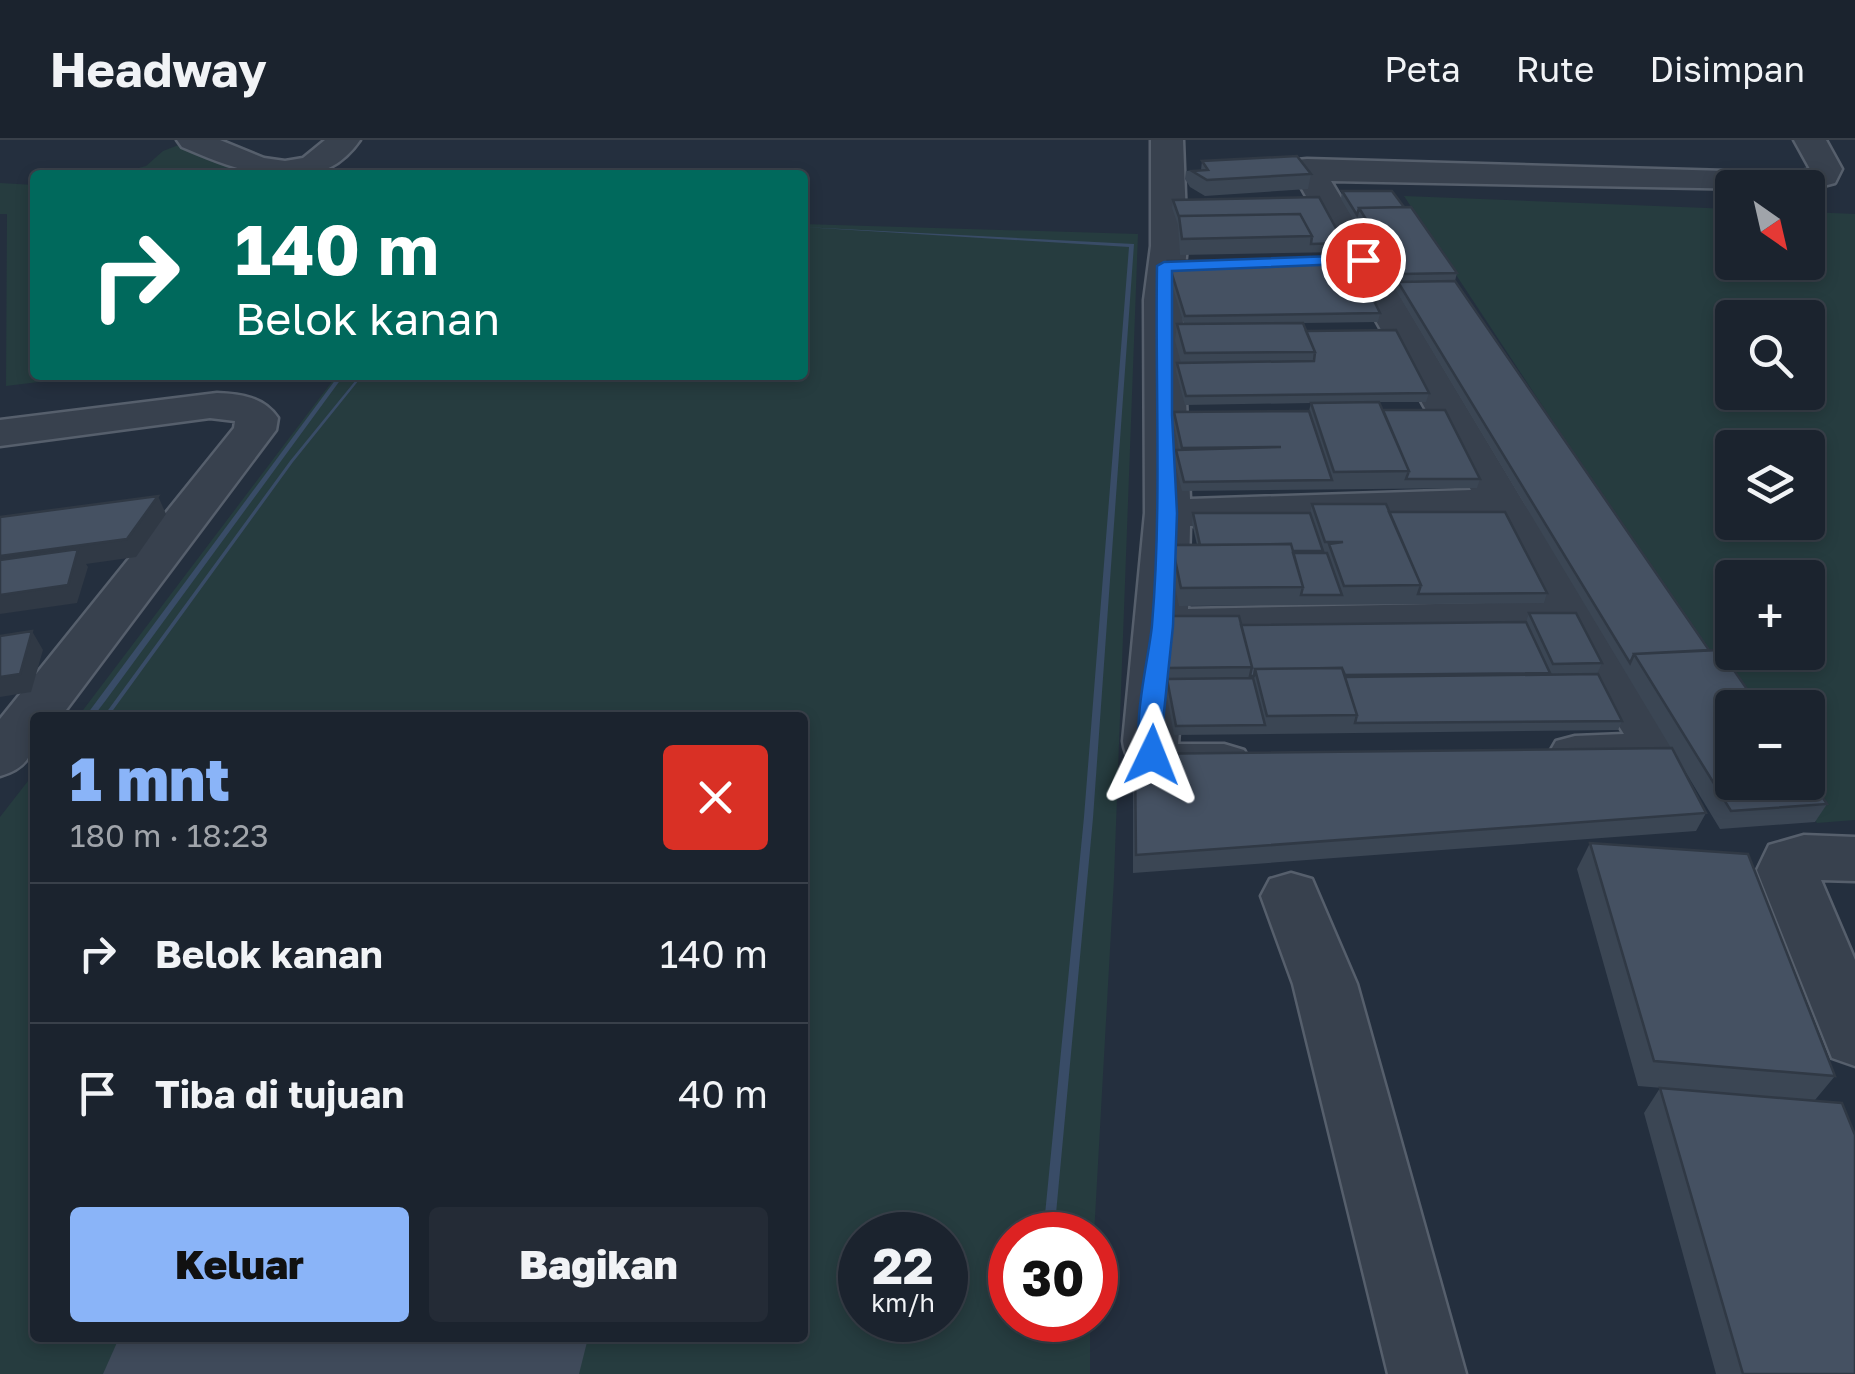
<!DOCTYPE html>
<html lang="id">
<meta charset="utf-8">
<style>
body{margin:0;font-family:"Golos Text",sans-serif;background:#242b36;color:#f1f3f6;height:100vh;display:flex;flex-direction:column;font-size:38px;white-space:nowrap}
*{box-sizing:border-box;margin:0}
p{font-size:32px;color:#a0a4aa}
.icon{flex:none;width:55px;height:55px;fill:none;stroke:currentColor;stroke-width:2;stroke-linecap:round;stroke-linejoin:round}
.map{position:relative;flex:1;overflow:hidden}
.details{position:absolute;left:30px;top:572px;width:778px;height:630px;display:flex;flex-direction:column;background:#1b232e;border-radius:10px;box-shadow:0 5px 15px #0003,0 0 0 2px #39404a}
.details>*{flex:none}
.banner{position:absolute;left:30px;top:30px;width:778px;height:210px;border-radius:10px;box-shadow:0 5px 15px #0003,0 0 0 2px #39404a;background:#00695c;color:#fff;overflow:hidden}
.needle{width:65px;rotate:146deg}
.fabs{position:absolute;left:1715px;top:30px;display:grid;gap:20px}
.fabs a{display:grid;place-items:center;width:110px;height:110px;border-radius:10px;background:#1b232e;box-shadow:0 5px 15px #0003,0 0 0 2px #39404a;font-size:50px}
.speed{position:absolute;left:838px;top:1072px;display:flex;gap:20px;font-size:50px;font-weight:700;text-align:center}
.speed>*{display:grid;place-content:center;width:130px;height:130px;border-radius:50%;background:#1b232e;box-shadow:0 5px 15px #0003,0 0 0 2px #39404a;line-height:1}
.speed small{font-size:25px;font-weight:400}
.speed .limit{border:15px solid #d22;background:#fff;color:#111}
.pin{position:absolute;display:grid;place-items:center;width:85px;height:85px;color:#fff;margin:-42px;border:5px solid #fff;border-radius:50%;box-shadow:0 2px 10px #0007}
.me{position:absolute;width:110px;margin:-55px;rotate:2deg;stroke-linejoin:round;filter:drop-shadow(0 0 8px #0008)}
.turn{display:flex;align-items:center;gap:35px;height:210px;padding:0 40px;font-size:45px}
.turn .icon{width:130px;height:130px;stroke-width:2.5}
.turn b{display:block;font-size:70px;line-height:85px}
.round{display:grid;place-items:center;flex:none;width:105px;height:105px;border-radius:10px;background:#242b36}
.summary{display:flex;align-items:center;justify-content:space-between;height:170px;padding:0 40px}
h1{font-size:60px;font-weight:800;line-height:75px;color:#8ab4f8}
.primary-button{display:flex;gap:20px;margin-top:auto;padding:20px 40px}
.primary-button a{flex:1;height:115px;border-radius:10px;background:#8ab4f8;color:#111;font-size:40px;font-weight:800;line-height:115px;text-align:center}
.primary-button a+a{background:#242b36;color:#f1f3f6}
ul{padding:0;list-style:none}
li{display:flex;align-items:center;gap:30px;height:140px;padding:0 40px;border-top:2px solid #39404a}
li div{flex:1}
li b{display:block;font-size:38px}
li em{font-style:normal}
header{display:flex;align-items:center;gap:60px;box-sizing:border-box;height:140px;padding:0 50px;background:#1b232e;border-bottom:2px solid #39404a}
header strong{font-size:48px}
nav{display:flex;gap:55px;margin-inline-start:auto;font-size:35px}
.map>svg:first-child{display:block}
.green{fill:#263c3f;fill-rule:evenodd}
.water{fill:#394c67}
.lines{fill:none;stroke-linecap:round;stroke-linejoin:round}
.runway{fill:#3f4a5a;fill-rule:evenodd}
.minor-casing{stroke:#565f6c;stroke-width:5}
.minor{fill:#38414e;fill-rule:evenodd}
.wall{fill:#3b4654}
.shaded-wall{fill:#303945}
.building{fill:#455162;stroke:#303945;stroke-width:2.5}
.route{fill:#1a73e8;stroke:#114b97;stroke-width:2.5}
</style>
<header>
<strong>Headway</strong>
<nav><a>Peta</a><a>Rute</a><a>Disimpan</a></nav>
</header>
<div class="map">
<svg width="1855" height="1234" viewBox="0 0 1855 1234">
<rect width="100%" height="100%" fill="#242f3e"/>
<path class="green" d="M 189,1 L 256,35 L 113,35 L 146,26 L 163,11 Z
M 0,43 L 35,45 L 35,235 L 95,235 L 6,246 L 7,74 L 0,74 Z
M 1404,56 L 1732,69 L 1732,122 L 1808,122 L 1808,72 L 1855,74 L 1855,680 L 1817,683 L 1790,643 L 1808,642 L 1808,568 L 1741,567 ZM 1732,178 L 1808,178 L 1808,252 L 1732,252 ZM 1732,308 L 1808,308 L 1808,382 L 1732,382 ZM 1732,438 L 1808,438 L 1808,512 L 1732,512 Z
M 803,84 L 1138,94 L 1114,738 L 1094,1095 L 1010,1095 L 1010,1180 L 1090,1180 L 1090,1234 L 500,1234 L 511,1198 L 802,1198 L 802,578 L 578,578 L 498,570 L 494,578 L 77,578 L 337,235 L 802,235 ZM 860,1095 L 945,1095 L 945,1180 L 860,1180 Z
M 35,632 L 35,1198 L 198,1198 L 180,1234 L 0,1234 L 0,677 Z"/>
<path class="water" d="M 803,87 L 1134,104 L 1093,678 L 1054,1095 L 1043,1095 L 1084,677 L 1129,107 Z
M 339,235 L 344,235 L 106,560 L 93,577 L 85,577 Z
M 360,235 L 363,235 L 293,322 L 108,577 L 103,577 L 290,321 Z"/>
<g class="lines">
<path class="runway" d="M 119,1198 L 588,1198 L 579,1234 L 103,1234 Z"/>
<defs>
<path id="minor" d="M 177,0 L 220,0 L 264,18 L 285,21 L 303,18 L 325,0 L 360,0 C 317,63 238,31 182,7 Z
M 1151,0 L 1183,0 L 1187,106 L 1182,160 L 1190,359 L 1471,350 L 1297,40 L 1266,37 L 1262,30 L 1266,23 L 1307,19 L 1795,33 L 1810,29 L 1794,0 L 1826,0 L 1842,29 L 1835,43 L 1808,50 L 1331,41 L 1524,363 L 1679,595 L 1663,626 C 1630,635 1589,638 1556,629 L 1548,615 L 1556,601 L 1575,596 L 1624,594 L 1560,493 L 1186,502 L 1178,604 L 1224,604 L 1244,610 L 1252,624 L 1244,638 C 1205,649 1129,653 1123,601 L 1145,373 L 1144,160 L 1151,106 ZM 1487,377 L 1541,462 L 1188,469 L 1190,386 Z
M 217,253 C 241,254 264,257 278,278 L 276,290 L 60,578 L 35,578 C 35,609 32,627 0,636 L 0,579 L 234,288 L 235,281 L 210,278 L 0,306 L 0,280 Z
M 1804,695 L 1855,697 L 1855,741 L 1821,740 L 1855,820 L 1855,926 L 1832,918 L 1757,730 L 1769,705 Z
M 1291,733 L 1312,739 L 1357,844 L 1466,1234 L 1388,1234 L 1293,844 L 1261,756 L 1270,739 Z"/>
</defs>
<use href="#minor" class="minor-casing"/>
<use href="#minor" class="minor"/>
</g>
<path class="wall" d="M 1202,21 L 1311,34 L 1308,49 L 1205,56 L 1190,47 L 1185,39 L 1186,31 L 1201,30 Z
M 1342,51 L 1404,67 L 1457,133 L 1455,141 L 1710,510 L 1827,664 L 1815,682 L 1720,689 L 1674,613 L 1706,673 L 1696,691 L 1133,733 L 1133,632 L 1135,614 L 1671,608 L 1341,59 Z
M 1173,60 L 1344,103 L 1342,112 L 1180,115 L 1178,85 L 1172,68 Z
M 1168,121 L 1380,173 L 1378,182 L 1303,183 L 1306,191 L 1429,253 L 1426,262 L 1379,262 L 1383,270 L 1480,339 L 1477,348 L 1182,351 L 1174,319 L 1176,310 L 1179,310 L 1173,281 L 1174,272 L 1309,271 L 1311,263 L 1185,265 L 1176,232 L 1177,223 L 1181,223 L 1175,201 L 1177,184 L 1184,184 L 1167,129 Z
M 1312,364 L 1389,372 L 1547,453 L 1544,463 L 1179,466 L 1170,423 L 1172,405 L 1197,405 L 1192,383 L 1193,373 L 1310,373 Z
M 1529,473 L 1602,523 L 1597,534 L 1622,581 L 1618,590 L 1174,595 L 1165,546 L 1167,494 L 1170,476 L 1241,485 L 1526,482 Z
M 1590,703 L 1835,936 L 1815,960 L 1855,1234 L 1716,1234 L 1644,973 L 1660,948 L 1798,959 L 1638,946 L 1577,729 Z"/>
<path class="shaded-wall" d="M 158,356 L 166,374 L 136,417 L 86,424 L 88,427 L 77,463 L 0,474 L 0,416 Z
M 32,491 L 43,510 L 31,552 L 0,557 L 0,537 Z"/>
<path class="building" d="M 1297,16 L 1311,34 L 1207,40 L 1192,31 L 1208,30 L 1202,21 Z
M 1342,51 L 1392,51 L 1404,67 L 1359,68 L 1357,75 Z
M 1319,57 L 1344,103 L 1311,104 L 1312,96 L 1300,74 L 1179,76 L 1179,77 L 1173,60 Z
M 1411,67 L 1457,133 L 1400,134 L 1359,68 Z
M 1300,74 L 1312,96 L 1182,99 L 1179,76 Z
M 1353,118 L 1380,173 L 1185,176 L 1168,121 Z
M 1455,141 L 1709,510 L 1634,514 L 1630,523 L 1398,142 Z
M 1303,183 L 1315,212 L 1185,213 L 1177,184 Z
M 1396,190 L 1429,253 L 1186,256 L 1177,223 L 1314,221 L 1315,212 L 1306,191 Z
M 1379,262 L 1409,331 L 1334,332 L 1311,263 Z
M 1383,270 L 1445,270 L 1480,339 L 1406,339 L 1409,331 Z
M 1309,271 L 1332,340 L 1184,342 L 1176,310 L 1281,307 L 1182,308 L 1174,272 Z
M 158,356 L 127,399 L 0,416 L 0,377 Z
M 1312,364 L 1386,364 L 1421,445 L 1344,446 L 1329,404 L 1343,402 L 1325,402 Z
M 1389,372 L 1505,372 L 1547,453 L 1418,454 L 1421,445 Z
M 1193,373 L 1310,373 L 1323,411 L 1293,411 L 1291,404 L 1200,405 Z
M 1291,404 L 1303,447 L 1181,448 L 1172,405 Z
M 78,409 L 68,445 L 0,455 L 0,420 Z
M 1293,413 L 1327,413 L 1342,455 L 1301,455 L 1303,447 Z
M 1529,473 L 1576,473 L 1602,523 L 1553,524 Z
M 1170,476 L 1239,476 L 1252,527 L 1168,528 Z
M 1526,482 L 1550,533 L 1345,535 L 1342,528 L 1255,529 L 1254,536 L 1250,536 L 1252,527 L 1241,485 Z
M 32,491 L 20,534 L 0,537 L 0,496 Z
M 1720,510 L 1760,568 L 1732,568 L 1732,642 L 1808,642 L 1808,636 L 1827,664 L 1731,671 L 1634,514 Z
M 1342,528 L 1357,575 L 1267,576 L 1255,529 Z
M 1598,534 L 1622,581 L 1355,583 L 1357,575 L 1345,537 Z
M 1253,538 L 1265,585 L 1176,586 L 1167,539 Z
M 1672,608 L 1706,673 L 1136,715 L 1135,614 Z
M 1590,703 L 1748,714 L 1835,936 L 1654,921 Z
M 1660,948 L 1842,963 L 1855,995 L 1855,1234 L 1743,1234 Z"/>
<path class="route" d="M 1363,115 L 1370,120 L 1368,123 L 1172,131 L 1172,275 L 1177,373 L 1173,486 L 1161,601 L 1163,615 L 1152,623 L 1144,621 C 1129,592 1149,519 1152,485 C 1162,366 1155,246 1157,126 L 1164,122 Z"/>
</svg>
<div class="fabs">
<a><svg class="needle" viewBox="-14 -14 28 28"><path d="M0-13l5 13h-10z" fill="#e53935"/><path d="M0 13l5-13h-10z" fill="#a0a4aa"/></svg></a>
<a><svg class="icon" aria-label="search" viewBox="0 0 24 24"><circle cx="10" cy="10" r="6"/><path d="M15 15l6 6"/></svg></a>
<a><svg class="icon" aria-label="layers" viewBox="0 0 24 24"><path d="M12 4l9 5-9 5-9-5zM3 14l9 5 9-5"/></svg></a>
<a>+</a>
<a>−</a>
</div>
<div class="speed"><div>22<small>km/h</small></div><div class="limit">30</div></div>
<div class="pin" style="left:1363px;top:120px;background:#d93025"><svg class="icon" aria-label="arrive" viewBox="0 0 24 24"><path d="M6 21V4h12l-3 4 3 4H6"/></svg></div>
<svg class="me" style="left:1152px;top:615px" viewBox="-20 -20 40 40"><path d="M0-17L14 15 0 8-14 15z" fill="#1a73e8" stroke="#fff" stroke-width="4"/></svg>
<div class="banner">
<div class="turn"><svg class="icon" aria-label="right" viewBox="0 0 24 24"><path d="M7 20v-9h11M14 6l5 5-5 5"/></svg><div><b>140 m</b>Belok kanan</div></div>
</div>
<section class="details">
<div class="summary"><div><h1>1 mnt</h1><p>180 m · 18:23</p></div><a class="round" style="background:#d93025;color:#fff"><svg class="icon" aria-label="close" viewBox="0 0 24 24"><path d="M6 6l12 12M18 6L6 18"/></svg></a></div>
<ul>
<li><svg class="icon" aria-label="right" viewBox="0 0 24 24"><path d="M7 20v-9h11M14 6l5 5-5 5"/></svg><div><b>Belok kanan</b></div><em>140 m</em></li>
<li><svg class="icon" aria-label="arrive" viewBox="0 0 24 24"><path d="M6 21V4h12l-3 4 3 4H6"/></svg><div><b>Tiba di tujuan</b></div><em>40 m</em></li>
</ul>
<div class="primary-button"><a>Keluar</a><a>Bagikan</a></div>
</section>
</div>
